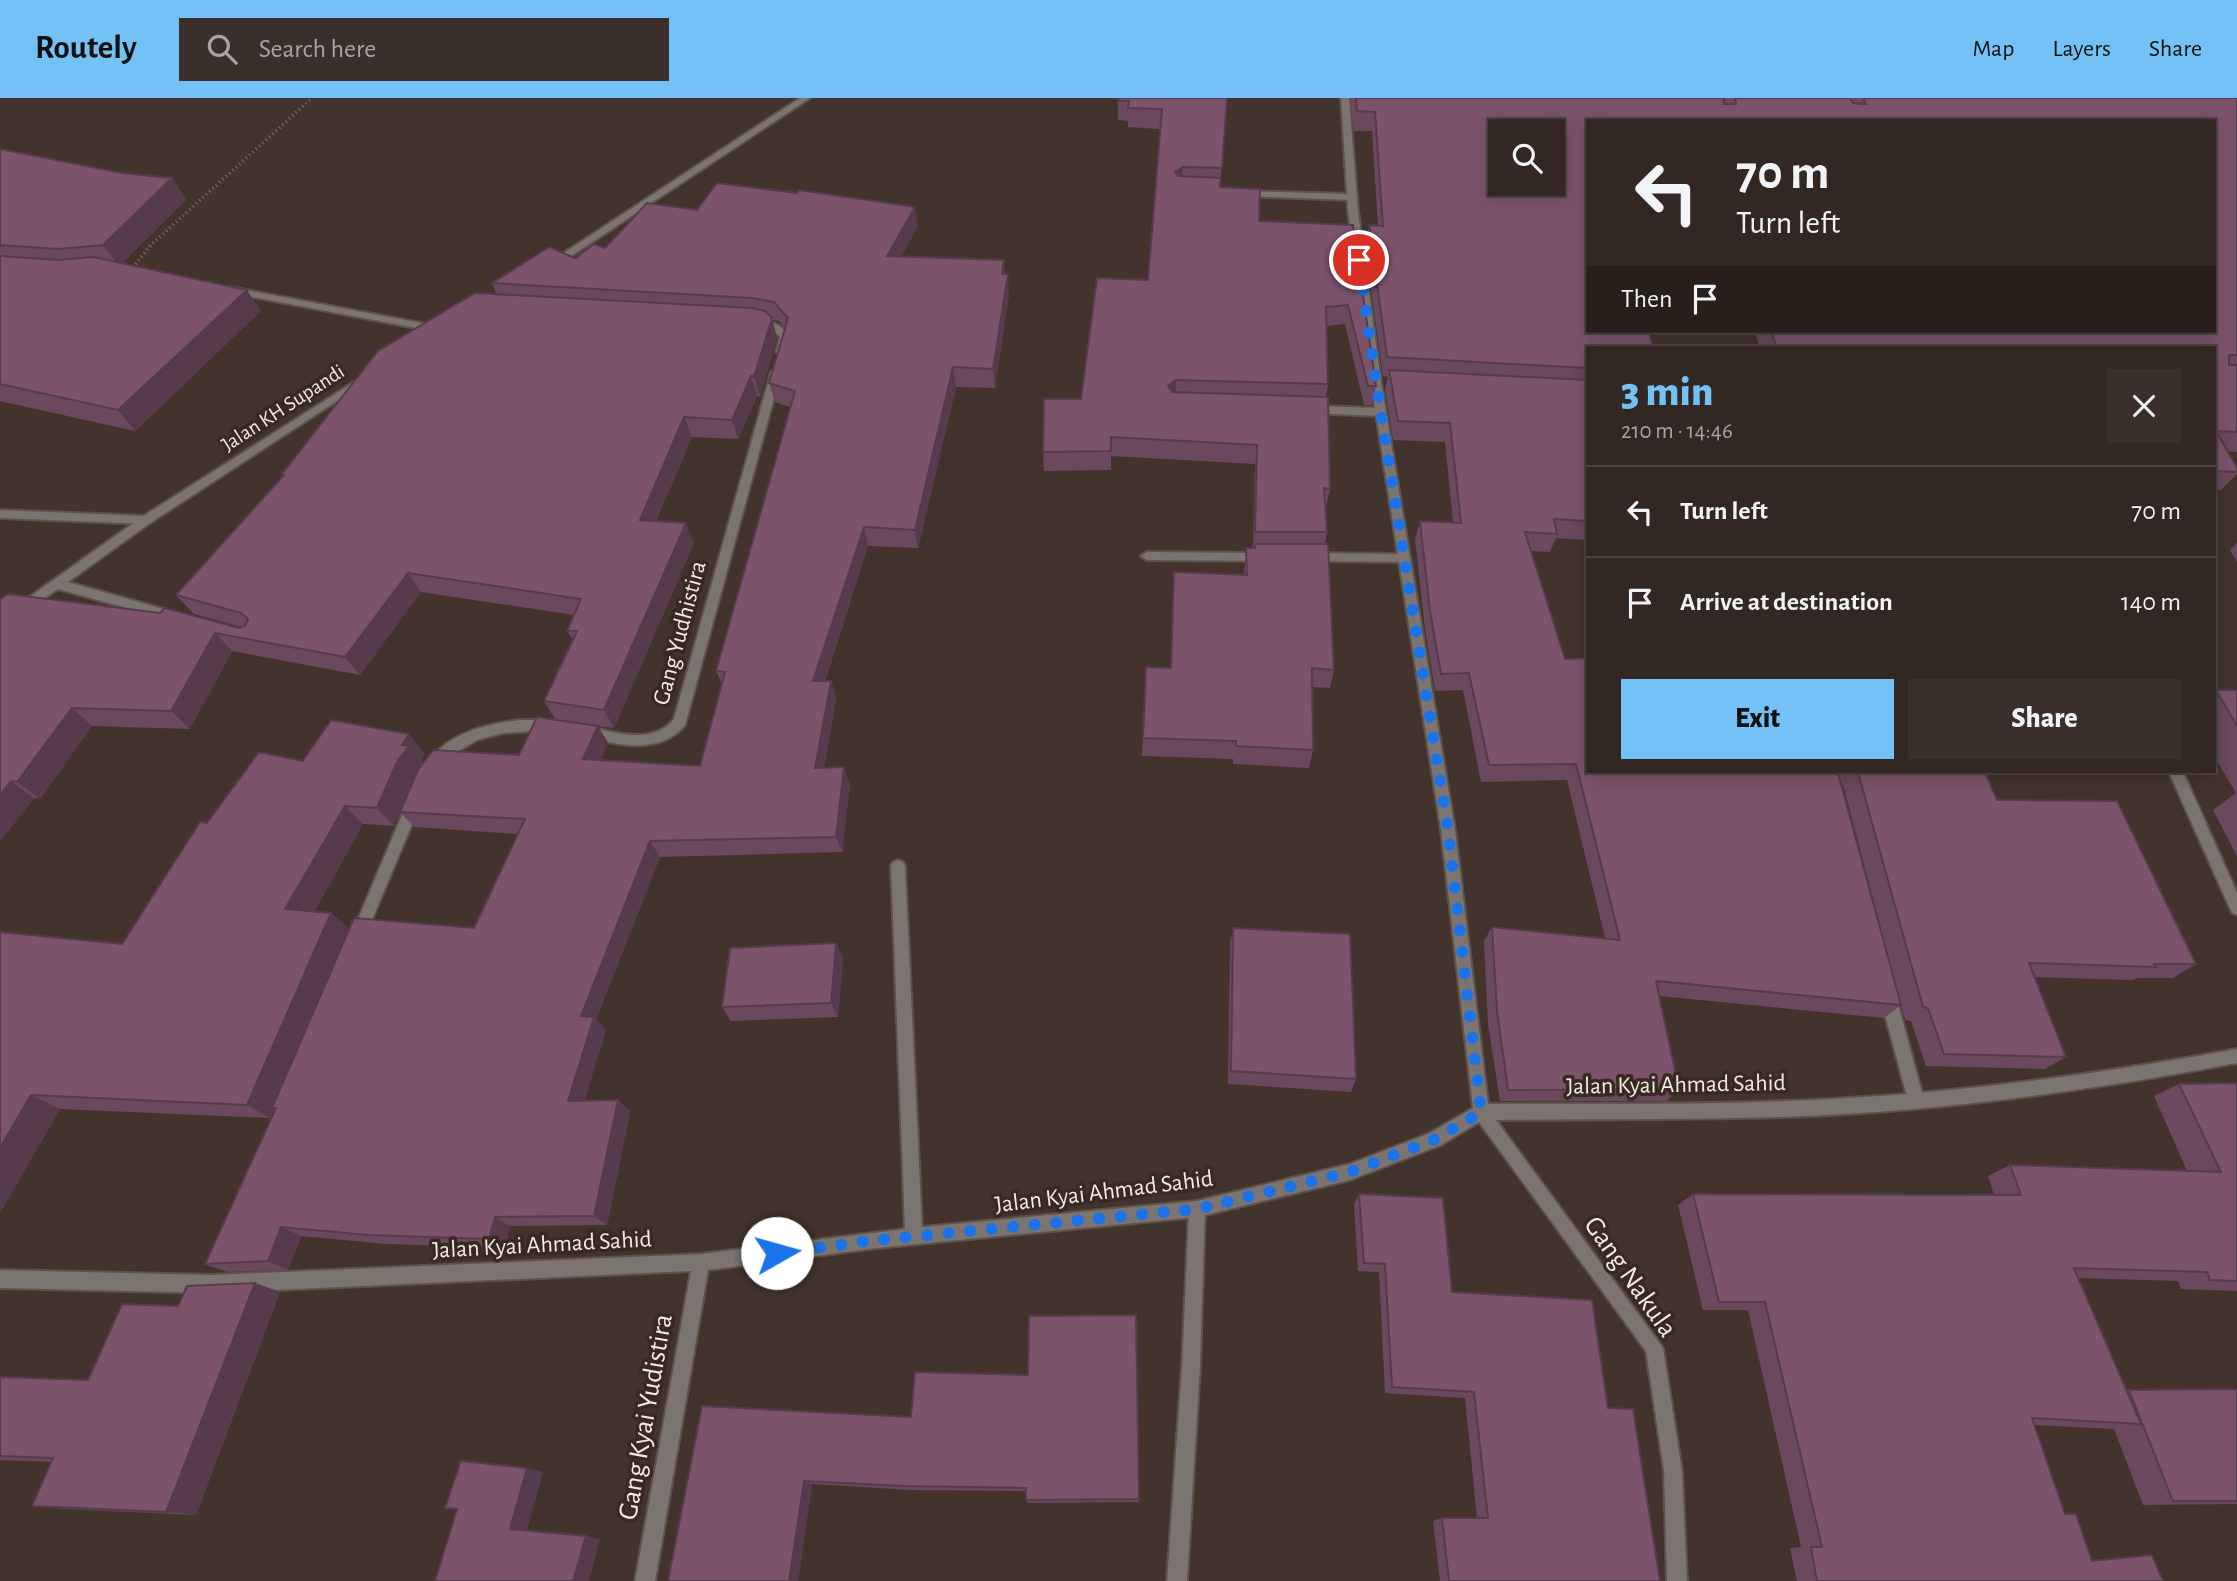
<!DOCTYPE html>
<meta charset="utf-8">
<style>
body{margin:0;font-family:"Alegreya Sans",sans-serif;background:#3a2f2a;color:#f1f3f6;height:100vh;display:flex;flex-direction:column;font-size:26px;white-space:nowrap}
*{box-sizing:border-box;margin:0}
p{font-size:23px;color:#a8a5a5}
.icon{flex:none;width:38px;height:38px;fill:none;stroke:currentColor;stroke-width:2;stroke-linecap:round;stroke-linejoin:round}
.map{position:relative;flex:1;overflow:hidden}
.details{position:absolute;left:1586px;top:248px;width:630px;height:427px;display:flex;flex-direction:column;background:#322722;border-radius:0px;box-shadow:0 4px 18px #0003,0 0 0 2px #4d4440}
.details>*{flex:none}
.hud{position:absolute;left:1586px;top:21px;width:630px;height:214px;border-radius:0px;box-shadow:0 4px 18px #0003,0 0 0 2px #4d4440;background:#322722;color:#f1f3f6;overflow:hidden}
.tools{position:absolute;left:1488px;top:21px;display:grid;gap:14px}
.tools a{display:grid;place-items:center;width:77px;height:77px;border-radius:0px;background:#322722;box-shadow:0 4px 18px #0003,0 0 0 2px #4d4440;font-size:35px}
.pin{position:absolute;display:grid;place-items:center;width:60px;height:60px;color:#fff;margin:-30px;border:4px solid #fff;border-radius:50%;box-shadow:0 2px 7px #0007}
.me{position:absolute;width:77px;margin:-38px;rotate:83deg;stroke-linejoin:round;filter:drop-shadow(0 0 5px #0008)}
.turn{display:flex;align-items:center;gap:24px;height:147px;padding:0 35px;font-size:32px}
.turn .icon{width:91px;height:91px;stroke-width:2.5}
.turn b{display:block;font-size:49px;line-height:60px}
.then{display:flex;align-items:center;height:66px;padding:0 35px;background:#0003;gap:14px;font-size:26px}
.round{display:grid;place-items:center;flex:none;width:74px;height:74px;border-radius:0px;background:#3a2f2a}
.overview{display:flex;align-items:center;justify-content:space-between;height:119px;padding:0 35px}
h1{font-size:42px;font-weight:800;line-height:52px;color:#73c1f5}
.button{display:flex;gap:14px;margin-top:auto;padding:14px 35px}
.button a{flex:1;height:80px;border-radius:0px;background:#73c1f5;color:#111;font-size:28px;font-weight:800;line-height:80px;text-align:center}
.button a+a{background:#3a2f2a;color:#f1f3f6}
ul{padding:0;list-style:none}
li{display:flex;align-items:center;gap:21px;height:91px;padding:0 35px;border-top:2px solid #4d4440}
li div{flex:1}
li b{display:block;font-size:26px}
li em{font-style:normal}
header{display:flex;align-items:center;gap:42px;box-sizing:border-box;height:98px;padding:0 35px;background:#73c1f5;color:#111}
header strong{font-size:33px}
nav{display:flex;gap:38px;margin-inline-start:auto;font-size:24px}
.search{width:490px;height:63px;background:#3a2f2a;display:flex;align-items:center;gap:18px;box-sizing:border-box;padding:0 24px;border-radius:0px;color:#a8a5a5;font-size:26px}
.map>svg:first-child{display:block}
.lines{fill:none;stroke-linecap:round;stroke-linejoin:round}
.lane-casing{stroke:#5e514a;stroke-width:4}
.street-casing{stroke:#5e514a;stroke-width:4}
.path{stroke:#7c6f69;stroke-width:3.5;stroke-dasharray:1 3.5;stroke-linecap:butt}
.lane{fill:#7b7470;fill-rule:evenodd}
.street{fill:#7b7470;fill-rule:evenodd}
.wall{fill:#6a485d;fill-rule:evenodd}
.shaded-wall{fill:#563b4c}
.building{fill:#7b546c;stroke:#563b4c;stroke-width:2;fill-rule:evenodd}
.route{stroke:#1a73e8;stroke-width:12;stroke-dasharray:0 21.6}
.labels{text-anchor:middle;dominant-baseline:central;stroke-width:7;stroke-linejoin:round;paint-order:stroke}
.far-street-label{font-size:21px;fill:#f3eae5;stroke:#382a23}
.street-label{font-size:24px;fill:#f3eae5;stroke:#382a23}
.near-street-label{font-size:28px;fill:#f3eae5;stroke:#382a23}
</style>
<header>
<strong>Routely</strong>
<div class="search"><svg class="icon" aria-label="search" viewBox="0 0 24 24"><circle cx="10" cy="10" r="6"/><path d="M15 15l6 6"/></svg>Search here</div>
<nav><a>Map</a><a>Layers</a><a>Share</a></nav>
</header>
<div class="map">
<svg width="2237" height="1483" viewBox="0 0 2237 1483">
<rect width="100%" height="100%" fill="#42342d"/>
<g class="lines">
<defs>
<path id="lane" d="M 1241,93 L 1352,96 L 1357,99 L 1352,102 L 1238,98 L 1236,96 Z
M 1312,308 L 1381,310 L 1386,314 L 1381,318 L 1308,315 L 1307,312 Z
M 0,412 L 146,418 L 152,422 L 146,426 L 0,420 Z
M 1147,454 L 1262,455 L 1268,459 L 1262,463 L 1147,462 L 1141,458 Z
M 1311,455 L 1404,456 L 1410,460 L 1404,464 L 1311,463 L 1305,459 Z
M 1887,888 L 1892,890 L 1895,895 L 1924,1002 L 1922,1007 L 1916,1010 L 1910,1007 L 1908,1002 L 1879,895 L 1882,890 Z
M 1197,1103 L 1203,1105 L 1205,1111 L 1200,1268 L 1187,1483 L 1167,1483 L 1182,1268 L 1189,1111 L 1191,1105 Z"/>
<path id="street" d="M 800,0 L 810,0 L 556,168 L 547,166 Z
M 1341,0 L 1349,0 L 1358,113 L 1381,284 L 1455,732 L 1488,1006 C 1587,1005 1686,1007 1785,1003 C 1936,998 2088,978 2237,951 L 2237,965 C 2088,993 1935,1014 1783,1019 C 1688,1022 1592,1021 1496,1022 L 1663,1250 L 1682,1373 L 1687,1483 L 1667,1483 L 1664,1373 L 1646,1253 L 1479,1024 L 1441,1047 L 1350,1082 L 1197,1119 L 877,1150 L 708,1172 L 655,1483 L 635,1483 L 691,1173 L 211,1195 L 0,1190 L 0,1172 L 211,1177 L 701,1156 L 905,1131 L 891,768 L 893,764 L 898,762 L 903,764 L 905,768 L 922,1129 L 1197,1103 L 1350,1066 L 1430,1035 L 1473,1010 L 1441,732 L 1371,284 L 1348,113 Z
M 230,189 L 437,228 L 442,231 L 437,234 L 226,194 L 226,190 Z
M 756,222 C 774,225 779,224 790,239 L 785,256 L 781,257 L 776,254 L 780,239 L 772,231 L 752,227 L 752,223 Z
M 776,271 L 781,274 L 685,627 C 660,658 614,647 580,637 L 578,633 L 585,628 C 614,634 652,648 674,621 L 771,274 Z
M 365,277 L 370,280 L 369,282 L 150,425 L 68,484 L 181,516 L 183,519 L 181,522 L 177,524 L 58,491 L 0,531 L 0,520 L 142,419 Z
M 520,622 L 551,622 L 558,627 L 551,632 L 503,635 L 477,642 L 450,658 L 440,669 L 430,669 L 428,665 C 447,635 487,626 520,622 Z
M 2169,674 L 2183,674 L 2237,795 L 2237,817 L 2232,815 Z
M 414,699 L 419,701 L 421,705 L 365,838 L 363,843 L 358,845 L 353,843 L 351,838 L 407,705 L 409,701 Z"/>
</defs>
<use href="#lane" class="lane-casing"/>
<use href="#street" class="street-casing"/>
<path class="path" d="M 130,173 L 151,147 L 312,0"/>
<use href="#lane" class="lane"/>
<use href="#street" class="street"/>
</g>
<path class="wall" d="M 1227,0 L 1220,89 L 1259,123 L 1353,127 L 1376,288 L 1372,307 L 1364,307 L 1345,226 L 1327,228 L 1328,286 L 1326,299 L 1330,391 L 1326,409 L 1325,409 L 1327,434 L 1325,446 L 1334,572 L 1330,590 L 1312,589 L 1313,652 L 1309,670 L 1233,666 L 1233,661 L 1142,658 L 1143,640 L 1171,570 L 1244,477 L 1246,450 L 1253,450 L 1255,366 L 1111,358 L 1111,372 L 1044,373 L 1043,354 L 1081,301 L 1148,182 L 1160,31 L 1128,29 L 1128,23 L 1118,22 L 1118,3 Z
M 1350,0 L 1723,0 L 1724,6 L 1725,6 L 1724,0 L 2237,0 L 2237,354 L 2227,353 L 2237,370 L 2237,376 L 2221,392 L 2214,392 L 2214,250 L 1760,250 L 1754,233 L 2214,233 L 2214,23 L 1587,23 L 1587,442 L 1556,440 L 1550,454 L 1531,453 L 1587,674 L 1985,674 L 1997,702 L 2196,866 L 2173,880 L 2137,880 L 2133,882 L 2034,879 L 2066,959 L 2045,971 L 1926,968 L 1911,923 L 1905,922 L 1844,690 L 1842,687 L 1901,907 L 1884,920 L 1659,898 L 1679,991 L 1667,1003 L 1500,1003 L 1488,926 L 1484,843 L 1492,829 L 1605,840 L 1567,682 L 1481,684 L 1463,592 L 1435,593 L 1425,531 L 1415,441 L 1420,423 L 1453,424 L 1445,344 L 1393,342 L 1385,291 L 1388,279 L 1383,278 L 1365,147 L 1369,127 L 1378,128 L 1372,33 L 1354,33 Z
M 0,51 L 122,75 L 172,80 L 186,102 L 122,165 L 261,213 L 135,333 L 0,303 Z
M 697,112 L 918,128 L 901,159 L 1005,176 L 1009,196 L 995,290 L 956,289 L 918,450 L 868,448 L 825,583 L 831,583 L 836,600 L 824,670 L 850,686 L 842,754 L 660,759 L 596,921 L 606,932 L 584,1003 L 618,1002 L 630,1014 L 607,1127 L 510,1128 L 504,1150 L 386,1146 L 301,1138 L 288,1172 L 227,1174 L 205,1166 L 275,1012 L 274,1011 L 270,1020 L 60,1011 L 0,1115 L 0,834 L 122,846 L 207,725 L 303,663 L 425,656 L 421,662 L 423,665 L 519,657 L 555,621 L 544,603 L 573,542 L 567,533 L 574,517 L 421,494 L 360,577 L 232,553 L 190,631 L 92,628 L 40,701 L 34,700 L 0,743 L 0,501 L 239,530 L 241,529 L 194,516 L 176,497 L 283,378 L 282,376 L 497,197 L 492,185 L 605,150 ZM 772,222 L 779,223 L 785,230 L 769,285 L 775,304 L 790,309 L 716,573 L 722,586 L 700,668 L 600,662 L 608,645 L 598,628 L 614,630 L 694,445 L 656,423 L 692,339 L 738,341 L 757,298 L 760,299 L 777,240 ZM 400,714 L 414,729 L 518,736 L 474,830 L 349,831 L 331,815 L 314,814 L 363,726 L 394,728 Z
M 2237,445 L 2237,464 L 2230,452 Z
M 2216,592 L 2237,592 L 2237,758 L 2213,712 L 2236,695 L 2214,658 L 2214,593 Z
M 1233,830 L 1356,981 L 1351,994 L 1228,986 L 1230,845 Z
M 836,845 L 843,861 L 838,919 L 731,923 L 722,909 Z
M 2237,985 L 2237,1193 L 2181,1191 L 2178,1183 L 2079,1180 L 2127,1292 L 2237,1291 L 2237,1406 L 2143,1407 L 2114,1331 L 2034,1327 L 2065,1416 L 2092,1462 L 2152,1457 L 2163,1483 L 1797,1483 L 1790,1450 L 1801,1449 L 1748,1212 L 1703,1212 L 1678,1107 L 1693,1096 L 1994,1097 L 1988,1078 L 2010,1067 L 2187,1073 L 2154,998 L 2179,986 Z
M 1359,1096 L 1452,1194 L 1608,1310 L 1660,1483 L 1440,1483 L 1433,1423 L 1442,1420 L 1477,1420 L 1465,1300 L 1385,1295 L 1379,1174 L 1358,1173 L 1354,1106 Z
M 255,1185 L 280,1194 L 196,1417 L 66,1411 L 32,1408 L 52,1364 L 0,1362 L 0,1279 L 88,1282 L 178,1208 Z
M 1028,1277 L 1139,1401 L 1139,1404 L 1028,1405 L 1026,1402 L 1026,1393 L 911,1392 L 812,1386 L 798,1483 L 668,1483 L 702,1308 L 911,1319 Z"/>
<path class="shaded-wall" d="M 1183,69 L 1182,88 L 1175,74 Z
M 172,80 L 186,102 L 119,168 L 103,147 Z
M 915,109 L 918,128 L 891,178 L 887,158 Z
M 1004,162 L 1006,181 L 1002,176 Z
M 1008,176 L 1009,196 L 995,290 L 993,271 Z
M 247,192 L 261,213 L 135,333 L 118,312 Z
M 772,220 L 777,240 L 760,299 L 754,279 Z
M 953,269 L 956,289 L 918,450 L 915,432 Z
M 751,278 L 757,298 L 738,341 L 732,322 Z
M 1176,282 L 1175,301 L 1168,288 Z
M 684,319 L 692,339 L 648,441 L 640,422 Z
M 686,425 L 694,445 L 614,630 L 604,612 Z
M 864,429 L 868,448 L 819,600 L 813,583 Z
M 408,475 L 421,494 L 360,577 L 345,559 Z
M 215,535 L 232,553 L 190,631 L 171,613 Z
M 831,583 L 836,600 L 821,686 L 815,670 Z
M 72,610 L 92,628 L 40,701 L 17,684 Z
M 598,628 L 608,645 L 594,677 L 583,661 Z
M 409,636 L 425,656 L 421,662 L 425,667 L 414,683 L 394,728 L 377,710 L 397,664 L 402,647 Z
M 844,669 L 850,686 L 842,754 L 836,739 Z
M 11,683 L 34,700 L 0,743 L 0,697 Z
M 345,708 L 363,726 L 306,829 L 285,811 Z
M 650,743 L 660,759 L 596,921 L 606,932 L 581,1014 L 568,1003 L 581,918 Z
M 331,815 L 350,832 L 272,1010 L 274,1011 L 270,1020 L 247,1007 Z
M 836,845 L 843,861 L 838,919 L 831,905 Z
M 31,997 L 60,1011 L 0,1115 L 0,1050 Z
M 618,1002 L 630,1014 L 607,1127 L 594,1118 Z
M 495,1119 L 510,1128 L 504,1150 L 489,1141 Z
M 281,1129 L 301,1138 L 288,1172 L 268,1163 Z
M 255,1185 L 280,1194 L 196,1417 L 166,1414 Z
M 527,1370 L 543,1374 L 527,1433 L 510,1431 Z
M 804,1383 L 812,1386 L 798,1483 L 789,1483 Z
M 586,1438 L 600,1441 L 589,1483 L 573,1483 Z"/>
<path class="building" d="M 1119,0 L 1227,0 L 1222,70 L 1183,69 L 1175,74 L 1178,78 L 1221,80 L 1220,89 L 1260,91 L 1259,123 L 1353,127 L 1376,288 L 1368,288 L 1348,207 L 1326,209 L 1328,286 L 1176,282 L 1168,288 L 1172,294 L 1328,299 L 1330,391 L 1324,390 L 1327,434 L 1255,434 L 1257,347 L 1111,339 L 1111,353 L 1043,354 L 1044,301 L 1081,301 L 1097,180 L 1148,182 L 1162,11 L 1128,10 L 1129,3 L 1118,3 Z
M 1356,0 L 1723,0 L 1724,6 L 1736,6 L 1735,0 L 1850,0 L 1853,5 L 1866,6 L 1863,0 L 2237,0 L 2237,257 L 2229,257 L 2229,267 L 2237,267 L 2237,334 L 2216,333 L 2237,370 L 2237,374 L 2214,373 L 2214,250 L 1777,250 L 1771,233 L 2214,233 L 2214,23 L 1587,23 L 1587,233 L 1649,233 L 1653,250 L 1587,250 L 1587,270 L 1387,259 L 1369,127 L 1383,128 L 1375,14 L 1357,13 ZM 1500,33 L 1552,33 L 1552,86 L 1500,86 Z
M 0,51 L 122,75 L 172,80 L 103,147 L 58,151 L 0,147 Z
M 717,85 L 797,95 L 799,92 L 915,109 L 887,158 L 1004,162 L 1002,176 L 1008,176 L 993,271 L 953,269 L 915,432 L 864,429 L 813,583 L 831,583 L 815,670 L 844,669 L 836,739 L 650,743 L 581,918 L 594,919 L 568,1003 L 618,1002 L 594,1118 L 495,1119 L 489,1141 L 368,1137 L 281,1129 L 268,1163 L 205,1166 L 276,1010 L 272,1010 L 354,820 L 474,830 L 525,721 L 400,714 L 418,672 L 433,652 L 519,657 L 537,619 L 598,628 L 583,661 L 700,668 L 725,574 L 716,573 L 795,293 L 769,285 L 788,220 L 774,204 L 752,200 L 492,185 L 549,149 L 575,160 L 594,146 L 605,150 L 647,105 L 697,112 Z
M 0,158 L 58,162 L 93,159 L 247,192 L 118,312 L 0,286 Z
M 475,195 L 751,210 L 765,213 L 772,220 L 754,279 L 751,278 L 732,322 L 684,319 L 640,422 L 686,425 L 604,612 L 544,603 L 577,533 L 567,533 L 581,501 L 408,475 L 345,559 L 215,535 L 171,613 L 72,610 L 17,684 L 11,683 L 0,697 L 0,501 L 8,496 L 160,515 L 165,510 L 239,530 L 245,528 L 248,521 L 241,515 L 176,497 L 284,377 L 282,376 L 378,253 Z
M 1389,272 L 1587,282 L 1587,423 L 1554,421 L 1557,436 L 1525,434 L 1565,561 L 1587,560 L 1587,674 L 1839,674 L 1838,675 L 1901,907 L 1656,883 L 1679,991 L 1508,992 L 1497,913 L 1492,829 L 1620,842 L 1576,666 L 1489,667 L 1469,575 L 1441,576 L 1430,513 L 1420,423 L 1461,425 L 1450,325 L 1398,323 Z
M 1255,446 L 1328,446 L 1334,572 L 1312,570 L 1313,652 L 1236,648 L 1236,643 L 1143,640 L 1146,569 L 1171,570 L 1174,474 L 1247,477 L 1246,450 L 1255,450 Z
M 2216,592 L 2237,592 L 2237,628 Z
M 331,622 L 409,636 L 402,647 L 409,648 L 397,664 L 377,710 L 345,708 L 285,811 L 331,815 L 247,1007 L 31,997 L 0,1050 L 0,834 L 122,846 L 200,724 L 207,725 L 259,654 L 303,663 Z
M 1858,674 L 1985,674 L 1997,702 L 2117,703 L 2196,866 L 2154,866 L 2156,869 L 2029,865 L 2066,959 L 1944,956 L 1928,910 L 1923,909 Z
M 1233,830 L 1350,836 L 1356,981 L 1231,973 Z
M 836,845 L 831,905 L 722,909 L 730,850 Z
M 2237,985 L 2237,1183 L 2210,1182 L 2207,1174 L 2074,1170 L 2141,1326 L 2032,1320 L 2065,1416 L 2076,1416 L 2092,1463 L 2152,1457 L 2163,1483 L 1817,1483 L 1811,1449 L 1822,1449 L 1765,1204 L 1719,1204 L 1693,1096 L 2021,1097 L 2010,1067 L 2221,1074 L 2179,986 Z
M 1359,1096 L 1443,1100 L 1452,1194 L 1592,1202 L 1608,1310 L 1633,1311 L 1660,1483 L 1449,1483 L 1442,1420 L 1488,1420 L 1474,1294 L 1392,1289 L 1385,1166 L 1364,1165 Z
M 255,1185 L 166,1414 L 32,1408 L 53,1360 L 0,1358 L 0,1279 L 88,1282 L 122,1206 L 178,1208 L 187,1188 Z
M 1136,1217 L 1139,1401 L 1026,1402 L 1026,1390 L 905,1388 L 804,1383 L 789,1483 L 668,1483 L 702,1308 L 911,1319 L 915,1274 L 1028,1277 L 1029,1218 Z
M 2237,1291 L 2237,1403 L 2173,1403 L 2129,1292 Z
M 461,1363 L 527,1370 L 510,1431 L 586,1438 L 573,1483 L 435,1483 L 457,1411 L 445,1410 Z"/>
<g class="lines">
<path class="route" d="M 777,1155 L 877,1142 L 1197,1111 L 1350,1074 L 1436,1041 L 1481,1014 L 1448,732 L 1376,284 L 1359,162"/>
</g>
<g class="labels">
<g class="far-street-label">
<text transform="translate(283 310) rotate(-33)">Jalan KH Supandi</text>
</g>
<g class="street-label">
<text transform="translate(680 535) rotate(-75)">Gang Yudhistira</text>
<text transform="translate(1676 987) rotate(-1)">Jalan Kyai Ahmad Sahid</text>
<text transform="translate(1104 1094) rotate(-7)">Jalan Kyai Ahmad Sahid</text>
<text transform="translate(542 1147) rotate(-3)">Jalan Kyai Ahmad Sahid</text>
</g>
<g class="near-street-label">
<text transform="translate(1630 1179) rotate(55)">Gang Nakula</text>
<text transform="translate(646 1319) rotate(-80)">Gang Kyai Yudistira</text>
</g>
</g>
</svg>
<div class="tools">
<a><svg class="icon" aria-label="search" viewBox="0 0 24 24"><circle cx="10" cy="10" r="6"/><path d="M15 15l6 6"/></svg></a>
</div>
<div class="pin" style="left:1359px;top:162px;background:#d93025"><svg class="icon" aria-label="arrive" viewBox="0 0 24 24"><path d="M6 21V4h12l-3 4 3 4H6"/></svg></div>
<svg class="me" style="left:777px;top:1155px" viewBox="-20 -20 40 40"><circle r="19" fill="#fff"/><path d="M0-13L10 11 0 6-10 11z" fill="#1a73e8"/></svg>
<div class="hud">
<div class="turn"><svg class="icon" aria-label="left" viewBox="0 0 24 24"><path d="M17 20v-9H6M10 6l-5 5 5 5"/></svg><div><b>70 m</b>Turn left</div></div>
<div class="then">Then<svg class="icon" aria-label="arrive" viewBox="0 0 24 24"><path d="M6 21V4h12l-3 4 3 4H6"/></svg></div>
</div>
<section class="details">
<div class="overview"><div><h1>3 min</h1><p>210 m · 14:46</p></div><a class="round"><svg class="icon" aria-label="close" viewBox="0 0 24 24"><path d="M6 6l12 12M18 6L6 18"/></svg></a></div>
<ul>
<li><svg class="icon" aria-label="left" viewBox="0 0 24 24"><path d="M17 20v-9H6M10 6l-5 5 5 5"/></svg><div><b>Turn left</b></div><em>70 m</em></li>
<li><svg class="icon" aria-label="arrive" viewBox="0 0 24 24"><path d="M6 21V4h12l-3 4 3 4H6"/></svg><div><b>Arrive at destination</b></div><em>140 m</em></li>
</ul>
<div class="button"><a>Exit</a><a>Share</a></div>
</section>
</div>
